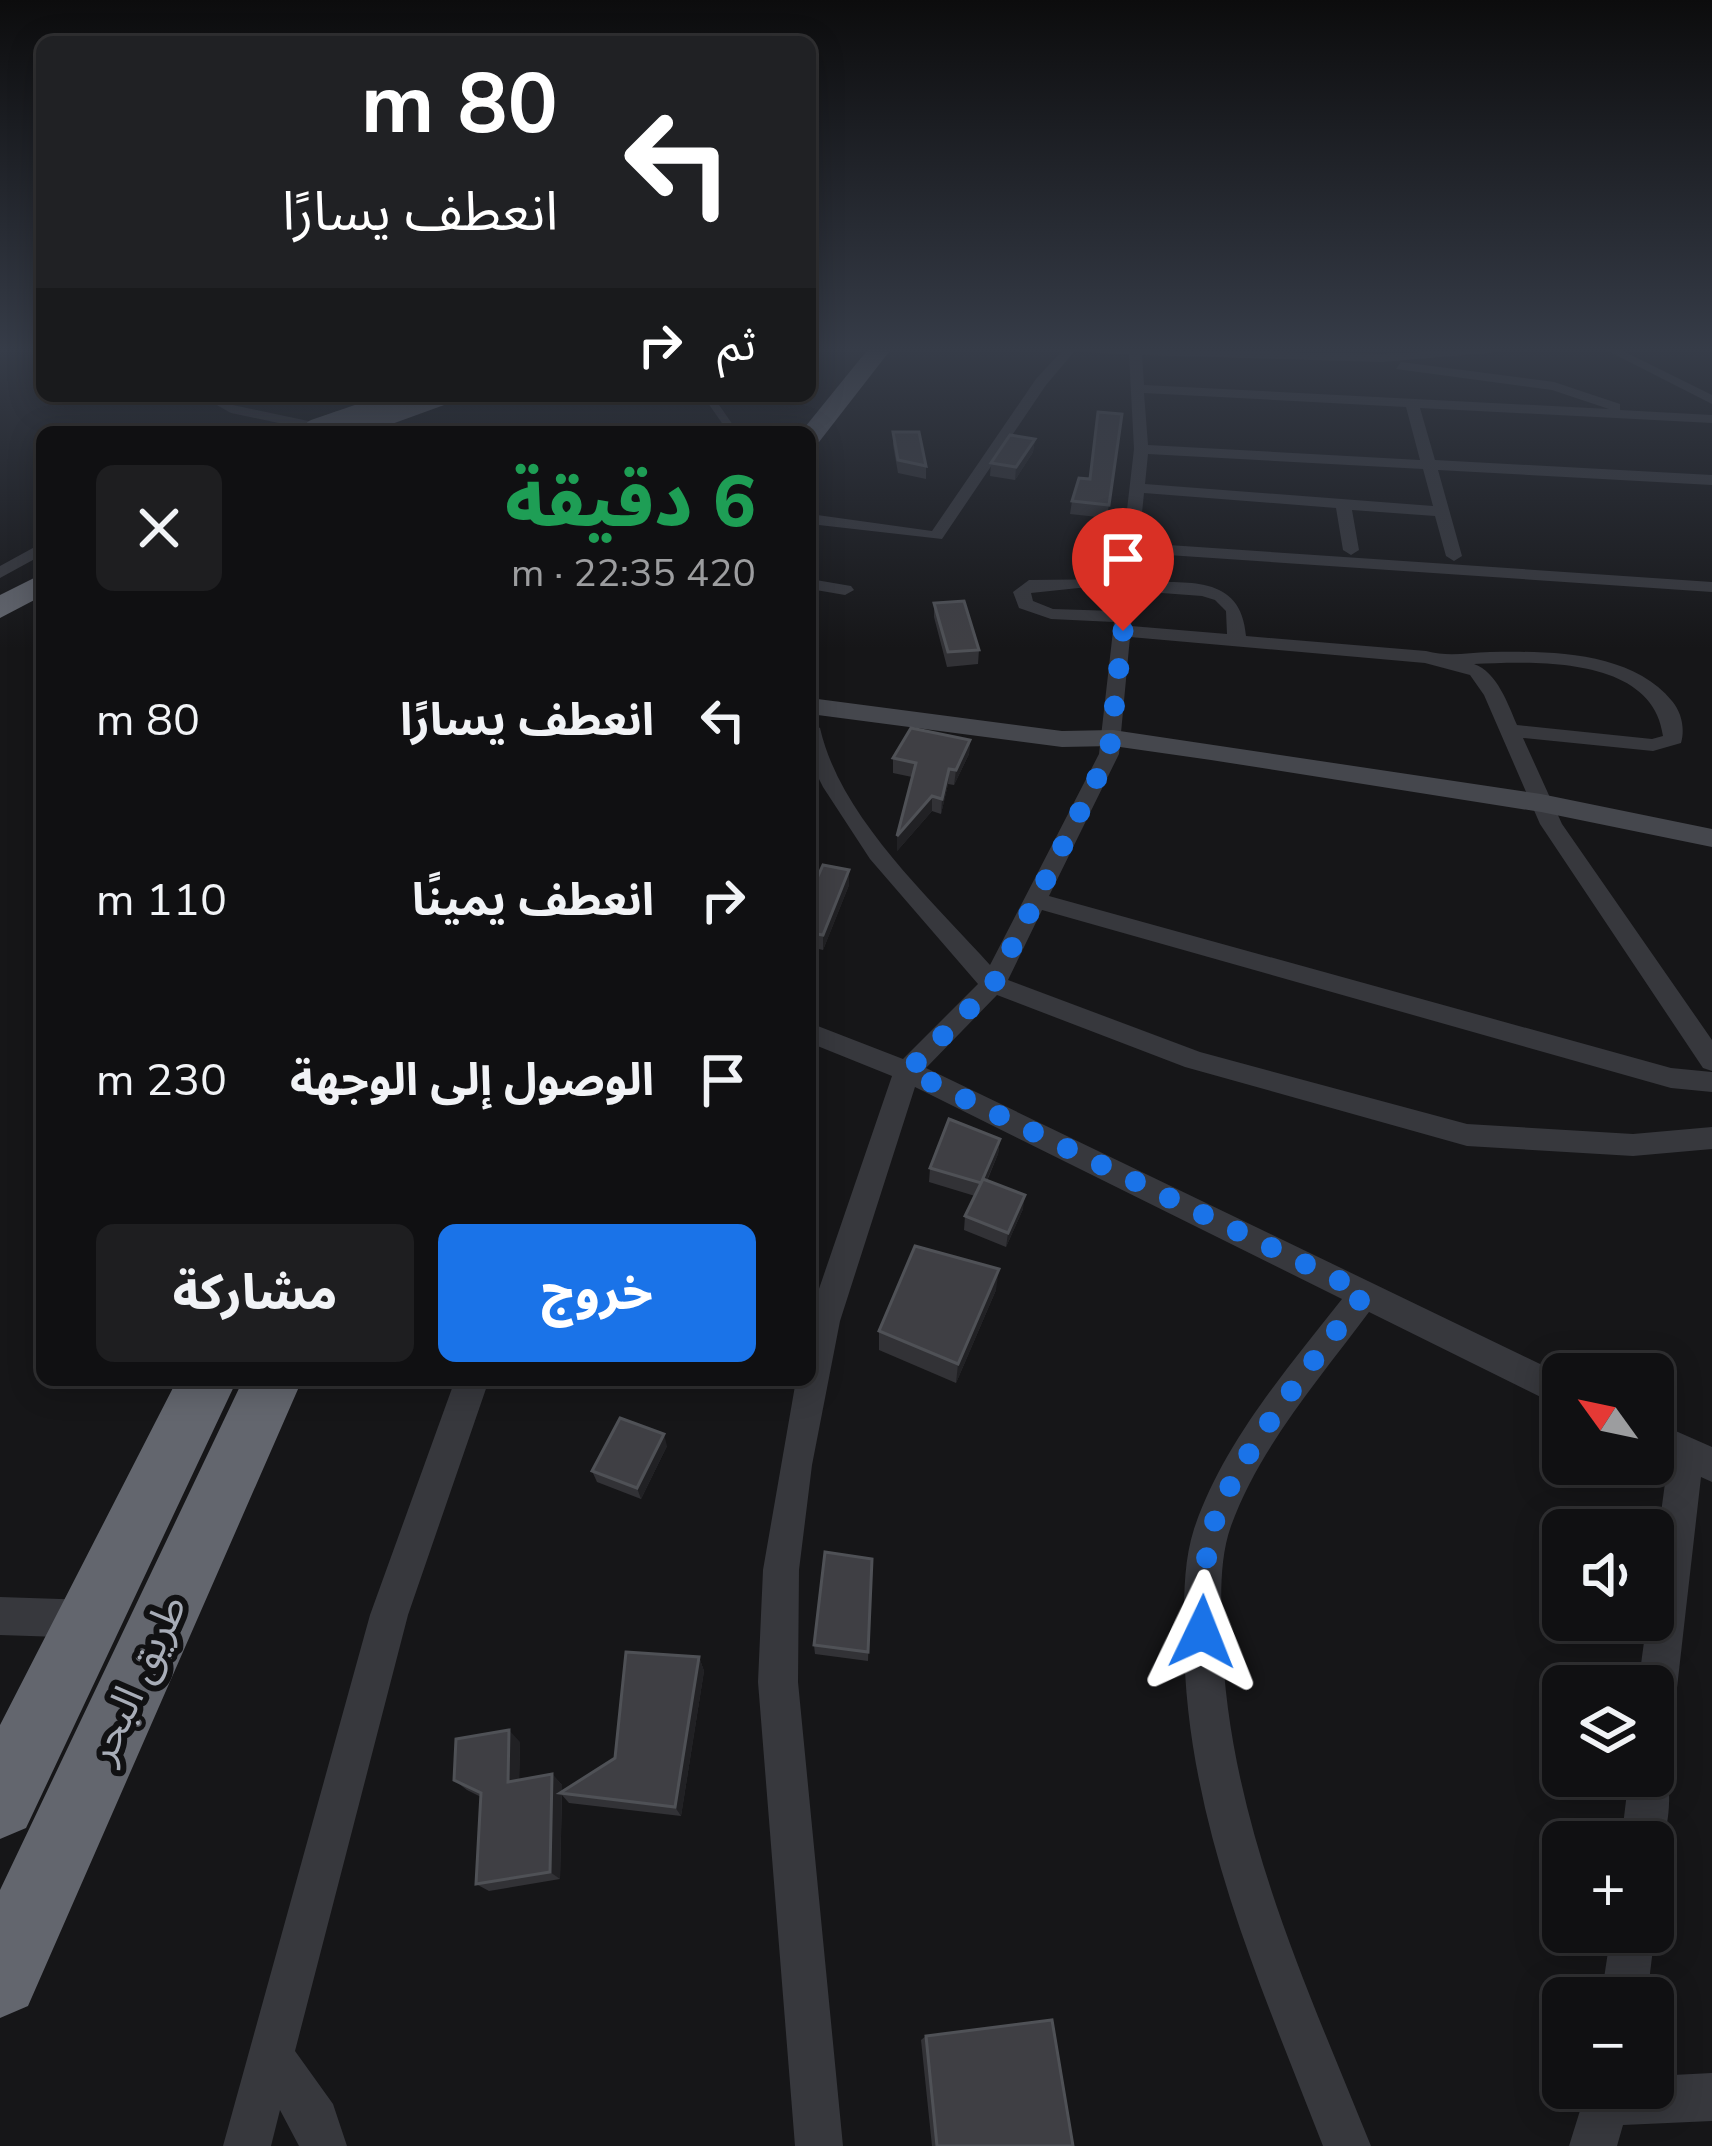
<!DOCTYPE html>
<html lang="ar">
<meta charset="utf-8">
<style>
body{margin:0;font-family:"Nunito Sans","Noto Sans Arabic",sans-serif;background:#1e1e20;color:#f1f3f6;direction:rtl;height:100vh;display:flex;flex-direction:column;font-size:45px;white-space:nowrap}
*{box-sizing:border-box;margin:0}
p{font-size:39px;color:#9c9d9f}
.icon{flex:none;width:66px;height:66px;fill:none;stroke:currentColor;stroke-width:2;stroke-linecap:round;stroke-linejoin:round}
.map{position:relative;flex:1;overflow:hidden;direction:ltr}
.side{position:absolute;left:36px;top:426px;width:780px;height:960px;display:flex;flex-direction:column;background:#101012;border-radius:18px;box-shadow:0 6px 30px #0003,0 0 0 3px #303032;direction:rtl}
.side>*{flex:none}
.banner{position:absolute;left:36px;top:36px;width:780px;height:366px;border-radius:18px;box-shadow:0 6px 30px #0003,0 0 0 3px #303032;direction:rtl;background:#202124;color:#fff;overflow:hidden}
.needle{width:78px;rotate:303deg}
.fabs{position:absolute;left:1542px;top:1353px;display:grid;gap:24px}
.fabs a{display:grid;place-items:center;width:132px;height:132px;border-radius:18px;background:#101012;box-shadow:0 6px 30px #0003,0 0 0 3px #303032;font-size:60px}
.pin{position:absolute;display:grid;place-items:center;width:102px;height:102px;color:#fff;margin:-123px -51px;border-radius:50% 50% 50% 0;rotate:-45deg;box-shadow:0 0 12px #0007}
.pin .icon{rotate:45deg}
.me{position:absolute;width:132px;margin:-66px;rotate:2deg;stroke-linejoin:round;filter:drop-shadow(0 0 9px #0008)}
.turn{display:flex;align-items:center;gap:42px;height:252px;padding:0 60px;font-size:54px}
.turn .icon{width:156px;height:156px;stroke-width:2.5}
.turn b{display:block;font-size:84px;line-height:102px}
.then{display:flex;align-items:center;height:114px;padding:0 60px;background:#0003;gap:24px;font-size:45px}
.round{display:grid;place-items:center;flex:none;width:126px;height:126px;border-radius:18px;background:#1e1e20}
.head{display:flex;align-items:center;justify-content:space-between;height:204px;padding:0 60px}
h1{font-size:72px;font-weight:800;line-height:90px;color:#1e9e55}
.cta{display:flex;gap:24px;margin-top:auto;padding:24px 60px}
.cta a{flex:1;height:138px;border-radius:18px;background:#1a73e8;color:#fff;font-size:48px;font-weight:800;line-height:138px;text-align:center}
.cta a+a{background:#1e1e20;color:#f1f3f6}
ul{padding:0;list-style:none}
li{display:flex;align-items:center;gap:36px;height:180px;padding:0 60px}
li div{flex:1}
li b{display:block;font-size:45px}
li em{font-style:normal}
.map>svg:first-child{display:block}
.lines{fill:none;stroke-linecap:round;stroke-linejoin:round}
.lane{stroke:#37383d;stroke-width:8}
.street{fill:#37383d;fill-rule:evenodd}
.secondary{fill:#45474d;fill-rule:evenodd}
.highway{fill:#63666e;fill-rule:evenodd}
.highway-bridge{stroke:#63666e;stroke-width:26}
.wall{fill:#323236}
.shaded-wall{fill:#212124}
.building{fill:#3f3f44;stroke:#4f5156;stroke-width:3}
.route{stroke:#1a73e8;stroke-width:21;stroke-dasharray:0 37.8}
.labels{text-anchor:middle;dominant-baseline:central;stroke-width:12;stroke-linejoin:round;paint-order:stroke}
.near-street-label{font-size:42px;fill:#a8adb8;stroke:#111113}
</style>
<div class="map">
<svg width="1712" height="2146" viewBox="0 0 1712 2146">
<rect width="100%" height="100%" fill="#161618"/>
<g class="lines">
<path class="lane" d="M 209,396 L 232,409 L 317,427
M 708,396 L 733,432"/>
<path class="street" d="M 1046,348 L 1382,354 L 1506,348 L 1500,352 L 1382,362 L 1142,355 L 1144,385 L 1609,409 L 1552,390 L 1396,369 L 1401,362 L 1554,382 L 1620,404 L 1620,410 L 1712,415 L 1712,423 L 1420,408 L 1435,460 L 1712,475 L 1712,485 L 1438,470 L 1462,556 L 1454,561 L 1446,556 L 1435,516 L 1352,510 L 1359,550 L 1351,555 L 1343,550 L 1336,508 L 1144,493 L 1139,543 L 1712,582 L 1712,592 L 1138,553 L 1136,581 C 1187,584 1241,573 1246,636 L 1426,651 C 1448,657 1466,653 1490,652 C 1549,651 1631,651 1672,701 C 1682,713 1685,729 1681,743 L 1653,751 L 1523,738 L 1562,824 L 1712,1040 L 1712,1071 L 1703,1068 L 1540,824 L 1484,695 L 1470,675 L 1425,663 L 1130,637 L 1119,754 L 1049,896 L 1671,1068 L 1712,1072 L 1712,1092 L 1671,1088 L 1042,910 L 1008,980 L 1200,1052 L 1467,1124 L 1633,1134 L 1712,1127 L 1712,1149 L 1633,1156 L 1467,1146 L 1185,1067 L 997,995 L 926,1068 L 1563,1375 L 1563,1408 L 1369,1312 C 1320,1378 1259,1448 1231,1526 C 1219,1560 1221,1599 1222,1634 C 1227,1816 1304,1980 1371,2146 L 1323,2146 C 1259,1981 1185,1818 1184,1638 C 1184,1602 1183,1563 1194,1529 C 1223,1443 1287,1369 1342,1299 L 915,1087 L 840,1321 L 812,1465 L 799,1570 L 798,1682 L 843,2146 L 795,2146 L 758,1682 L 763,1570 L 796,1380 L 810,1380 L 810,1315 L 892,1076 L 810,1043 L 810,1023 L 903,1059 L 978,984 L 870,859 L 823,787 L 810,761 L 810,722 L 820,728 C 840,817 931,899 990,965 L 1099,754 L 1114,622 L 1051,619 L 1019,608 L 1013,592 L 1029,580 L 1119,579 L 1134,449 L 1129,354 L 1074,352 L 1046,385 L 942,539 L 810,524 L 810,514 L 932,531 L 1036,379 L 1061,352 ZM 1144,393 L 1406,407 L 1420,460 L 1148,445 ZM 1148,454 L 1423,469 L 1433,506 L 1145,484 ZM 1088,587 L 1118,590 L 1115,611 L 1053,609 L 1033,601 L 1031,593 ZM 1135,591 L 1202,596 L 1215,600 L 1226,611 L 1227,634 L 1131,626 ZM 1474,664 C 1536,661 1653,656 1663,736 L 1652,739 L 1517,725 C 1508,704 1497,672 1474,664 Z
M 1602,348 L 1617,348 L 1712,395 L 1712,404 Z
M 337,411 L 342,418 L 303,432 L 283,432 Z
M 42,543 L 42,555 L 0,578 L 0,566 Z
M 810,579 L 851,586 L 854,590 L 845,595 L 810,589 Z
M 455,1380 L 489,1380 L 408,1615 L 295,2051 L 333,2104 L 347,2146 L 299,2146 L 280,2110 L 271,2146 L 223,2146 L 370,1615 Z
M 1653,1421 L 1712,1447 L 1712,1482 L 1701,1477 L 1673,1723 L 1667,1737 L 1653,1743 L 1653,1686 L 1638,1686 L 1647,1620 L 1653,1620 L 1653,1572 L 1668,1461 L 1653,1454 Z
M 0,1597 L 90,1600 L 103,1606 L 109,1619 L 103,1632 L 90,1638 L 0,1635 Z
M 1653,1757 L 1663,1762 C 1674,1786 1670,1839 1653,1859 L 1653,1842 L 1621,1842 L 1629,1776 L 1653,1776 Z
M 1653,1927 L 1655,1932 L 1647,1998 L 1601,1998 L 1611,1932 L 1653,1932 Z
M 1712,2073 L 1712,2121 L 1623,2125 L 1617,2146 L 1569,2146 L 1587,2088 L 1653,2088 L 1653,2076 Z"/>
<path class="secondary" d="M 810,698 L 1062,731 L 1113,730 L 1541,794 L 1712,829 L 1712,847 L 1541,812 L 1211,760 L 1113,746 L 1062,747 L 810,714 Z"/>
<path class="highway" d="M 869,348 L 892,348 L 819,442 L 810,445 L 810,432 L 801,432 Z
M 432,396 L 469,396 L 378,429 L 369,432 L 356,424 L 360,419 Z
M 42,574 L 42,596 L 0,618 L 0,595 Z
M 177,1380 L 237,1380 L 26,1828 L 0,1839 L 0,1725 Z
M 243,1380 L 302,1380 L 28,2006 L 0,2018 L 0,1890 Z"/>
<path class="highway-bridge" d="M 316,432 L 421,396"/>
</g>
<path class="wall" d="M 1122,414 L 1107,518 L 1070,514 L 1072,501 L 1090,479 Z
M 893,432 L 926,466 L 926,479 L 898,473 L 893,445 Z
M 1035,439 L 1033,452 L 1015,480 L 990,476 L 991,463 Z
M 934,603 L 979,650 L 978,664 L 947,667 L 934,617 Z
M 970,740 L 969,754 L 954,785 L 948,784 L 941,814 L 932,811 L 897,851 L 912,777 L 893,773 L 893,758 Z
M 849,885 L 823,950 L 810,947 L 810,894 Z
M 1000,1139 L 998,1154 L 987,1181 L 1023,1209 L 1006,1247 L 964,1230 L 965,1216 L 975,1196 L 929,1182 L 930,1168 Z
M 996,1290 L 956,1383 L 879,1350 L 879,1331 Z
M 667,1446 L 641,1499 L 597,1482 L 592,1471 Z
M 872,1559 L 868,1661 L 815,1654 L 814,1645 Z
M 699,1657 L 704,1671 L 681,1816 L 569,1803 L 562,1795 L 560,1879 L 489,1891 L 476,1884 L 481,1797 L 467,1790 L 454,1780 L 520,1742 L 519,1780 L 552,1774 L 562,1785 L 562,1792 L 615,1758 Z
M 926,2036 L 1073,2146 L 932,2146 L 921,2040 Z"/>
<path class="shaded-wall" d="M 1035,439 L 1033,452 L 1015,480 L 1016,467 Z
M 970,740 L 969,754 L 954,785 L 956,770 Z
M 949,769 L 948,784 L 941,814 L 942,799 Z
M 932,796 L 932,811 L 897,851 L 897,836 Z
M 849,870 L 849,885 L 823,950 L 823,935 Z
M 1000,1139 L 998,1154 L 979,1198 L 981,1183 Z
M 1025,1195 L 1023,1209 L 1006,1247 L 1008,1233 Z
M 999,1269 L 996,1290 L 956,1383 L 958,1364 Z
M 664,1434 L 667,1446 L 641,1499 L 637,1488 Z
M 699,1657 L 704,1671 L 681,1816 L 675,1807 Z
M 509,1730 L 520,1742 L 519,1792 L 508,1782 Z
M 552,1774 L 562,1785 L 560,1879 L 550,1872 Z"/>
<path class="building" d="M 1098,412 L 1122,414 L 1109,505 L 1072,501 L 1079,478 L 1090,479 Z
M 893,432 L 919,432 L 926,466 L 898,460 Z
M 1010,435 L 1035,439 L 1016,467 L 991,463 Z
M 964,601 L 979,650 L 948,652 L 934,603 Z
M 911,728 L 970,740 L 956,770 L 949,769 L 942,799 L 932,796 L 897,836 L 916,763 L 893,758 Z
M 823,865 L 849,870 L 823,935 L 810,933 L 810,894 Z
M 949,1119 L 1000,1139 L 981,1183 L 930,1168 Z
M 983,1179 L 1025,1195 L 1008,1233 L 965,1216 Z
M 915,1246 L 999,1269 L 958,1364 L 879,1331 Z
M 620,1418 L 664,1434 L 637,1488 L 592,1471 Z
M 825,1552 L 872,1559 L 868,1652 L 814,1645 Z
M 626,1652 L 699,1657 L 675,1807 L 560,1793 L 615,1758 Z
M 509,1730 L 508,1782 L 552,1774 L 550,1872 L 476,1884 L 481,1793 L 454,1780 L 456,1739 Z
M 1052,2020 L 1073,2146 L 937,2146 L 926,2036 Z"/>
<linearGradient id="sky" x2="0" y2="1"><stop stop-color="#0c0c0d"/><stop offset="0.54" stop-color="#363c48"/><stop offset="1" stop-color="#363c48" stop-opacity="0"/></linearGradient>
<rect width="1712" height="648" fill="url(#sky)"/>
<g class="lines">
<path class="route" d="M 1123,631 L 1109,754 L 993,985 L 908,1071 L 1365,1293 C 1322,1350 1237,1456 1215,1520 C 1203,1557 1204,1594 1202,1632"/>
</g>
<g class="labels">
<g class="near-street-label">
<text transform="translate(137 1679) rotate(-65)">طريق البحر</text>
</g>
</g>
</svg>
<div class="fabs">
<a><svg class="needle" viewBox="-14 -14 28 28"><path d="M0-13l5 13h-10z" fill="#e53935"/><path d="M0 13l5-13h-10z" fill="#9c9d9f"/></svg></a>
<a><svg class="icon" aria-label="sound" viewBox="0 0 24 24"><path d="M4 9h4l5-4v14l-5-4H4zM17 9q2 3 0 6"/></svg></a>
<a><svg class="icon" aria-label="layers" viewBox="0 0 24 24"><path d="M12 4l9 5-9 5-9-5zM3 14l9 5 9-5"/></svg></a>
<a>+</a>
<a>−</a>
</div>
<div class="pin" style="left:1123px;top:631px;background:#d93025"><svg class="icon" aria-label="arrive" viewBox="0 0 24 24"><path d="M6 21V4h12l-3 4 3 4H6"/></svg></div>
<svg class="me" style="left:1202px;top:1632px" viewBox="-20 -20 40 40"><path d="M0-17L14 15 0 8-14 15z" fill="#1a73e8" stroke="#fff" stroke-width="4"/></svg>
<div class="banner">
<div class="turn"><svg class="icon" aria-label="left" viewBox="0 0 24 24"><path d="M17 20v-9H6M10 6l-5 5 5 5"/></svg><div><b>80 m</b>انعطف يسارًا</div></div>
<div class="then">ثم<svg class="icon" aria-label="right" viewBox="0 0 24 24"><path d="M7 20v-9h11M14 6l5 5-5 5"/></svg></div>
</div>
<section class="side">
<div class="head"><div><h1>6 دقيقة</h1><p>420 m · 22:35</p></div><a class="round"><svg class="icon" aria-label="close" viewBox="0 0 24 24"><path d="M6 6l12 12M18 6L6 18"/></svg></a></div>
<ul>
<li><svg class="icon" aria-label="left" viewBox="0 0 24 24"><path d="M17 20v-9H6M10 6l-5 5 5 5"/></svg><div><b>انعطف يسارًا</b></div><em>80 m</em></li>
<li><svg class="icon" aria-label="right" viewBox="0 0 24 24"><path d="M7 20v-9h11M14 6l5 5-5 5"/></svg><div><b>انعطف يمينًا</b></div><em>110 m</em></li>
<li><svg class="icon" aria-label="arrive" viewBox="0 0 24 24"><path d="M6 21V4h12l-3 4 3 4H6"/></svg><div><b>الوصول إلى الوجهة</b></div><em>230 m</em></li>
</ul>
<div class="cta"><a>خروج</a><a>مشاركة</a></div>
</section>
</div>
